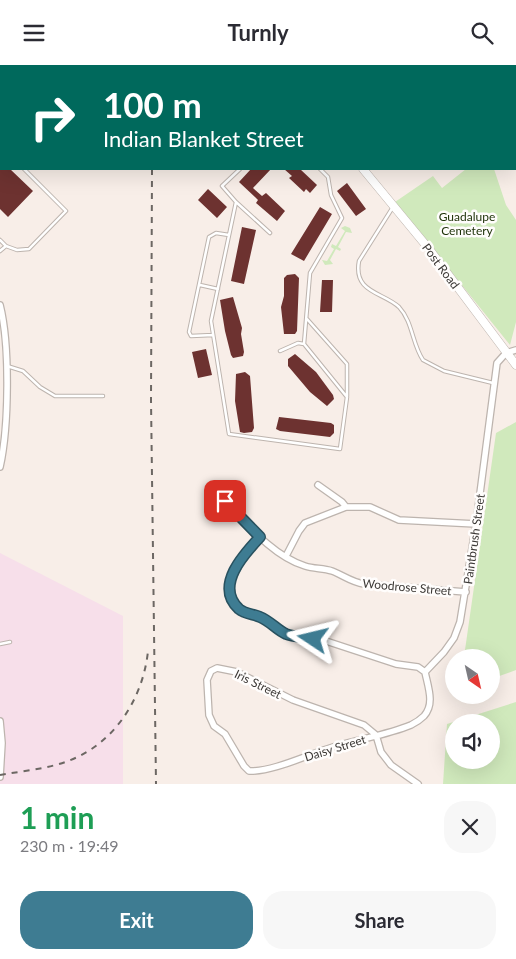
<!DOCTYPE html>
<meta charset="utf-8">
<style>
body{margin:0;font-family:Lato,sans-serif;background:#f7f7f7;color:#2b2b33;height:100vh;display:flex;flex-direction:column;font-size:19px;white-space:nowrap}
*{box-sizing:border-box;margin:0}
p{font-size:16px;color:#7c7c81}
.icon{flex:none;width:28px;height:28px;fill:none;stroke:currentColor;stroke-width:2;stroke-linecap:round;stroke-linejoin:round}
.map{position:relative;height:719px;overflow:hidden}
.panel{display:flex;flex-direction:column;background:#fff;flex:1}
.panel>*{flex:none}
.hud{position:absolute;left:0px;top:0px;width:516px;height:105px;box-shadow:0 5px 20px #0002;background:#00695c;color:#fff;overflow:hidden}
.needle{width:32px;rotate:146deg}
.buttons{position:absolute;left:445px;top:584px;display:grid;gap:10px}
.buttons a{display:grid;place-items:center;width:55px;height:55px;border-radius:50%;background:#fff;box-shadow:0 5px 20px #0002;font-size:25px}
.pin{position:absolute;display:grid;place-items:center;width:42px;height:42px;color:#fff;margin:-21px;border-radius:10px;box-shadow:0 2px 8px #0006}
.me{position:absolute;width:55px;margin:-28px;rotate:280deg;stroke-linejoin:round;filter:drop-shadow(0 0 4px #0008)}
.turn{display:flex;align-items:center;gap:18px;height:105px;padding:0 20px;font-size:22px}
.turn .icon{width:65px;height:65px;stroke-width:2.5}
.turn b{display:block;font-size:35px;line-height:42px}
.round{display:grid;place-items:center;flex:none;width:52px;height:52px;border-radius:20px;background:#f7f7f7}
.overview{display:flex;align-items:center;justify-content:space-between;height:85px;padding:0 20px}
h1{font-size:30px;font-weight:700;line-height:38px;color:#1e9e55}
.cta{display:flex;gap:10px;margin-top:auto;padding:10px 20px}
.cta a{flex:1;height:58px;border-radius:20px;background:#3e7c92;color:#fff;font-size:20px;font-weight:700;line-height:58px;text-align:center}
.cta a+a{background:#f7f7f7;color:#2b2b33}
header{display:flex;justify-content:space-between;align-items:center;height:65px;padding:0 20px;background:#fff;font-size:22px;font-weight:700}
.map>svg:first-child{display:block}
.industrial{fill:#f7dfea}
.green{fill:#d0e9bc;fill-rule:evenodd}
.building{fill:#6d3230}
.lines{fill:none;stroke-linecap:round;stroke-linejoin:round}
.lane-casing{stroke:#bdb4ae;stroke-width:4.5}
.street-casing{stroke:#bdb4ae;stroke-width:8}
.secondary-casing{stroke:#bdb4ae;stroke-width:9}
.lane{stroke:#fff;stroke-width:2.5}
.street{stroke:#fff;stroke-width:5.5}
.secondary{stroke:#fff;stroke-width:8}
.rail{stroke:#6c6763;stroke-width:2;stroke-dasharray:6 6;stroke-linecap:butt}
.route-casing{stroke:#28515f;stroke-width:12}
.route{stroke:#3e7c92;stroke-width:9}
.labels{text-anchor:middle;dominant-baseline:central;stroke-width:5;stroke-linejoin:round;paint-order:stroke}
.park-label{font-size:12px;fill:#1c3006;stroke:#fffdfc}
.street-label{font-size:12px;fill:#3c3936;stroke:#fffdfc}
</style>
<header><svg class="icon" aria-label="menu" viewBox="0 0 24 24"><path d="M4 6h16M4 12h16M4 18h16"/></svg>Turnly<svg class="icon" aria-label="search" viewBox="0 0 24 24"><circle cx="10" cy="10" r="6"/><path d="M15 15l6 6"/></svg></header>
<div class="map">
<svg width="516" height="719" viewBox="0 0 516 719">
<rect width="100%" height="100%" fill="#f8eee8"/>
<path class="industrial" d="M 0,488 L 123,551 L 123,719 L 0,719 Z"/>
<path class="green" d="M 466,104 L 494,104 L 506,140 L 516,155 L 516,257 L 510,280 L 395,137 L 433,111 L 442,123 Z
M 345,161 L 350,163 L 352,168 L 346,167 L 338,182 L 341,184 L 340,186 L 336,184 L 330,195 L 333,199 L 325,200 L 322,195 L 327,196 L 334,184 L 331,182 L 332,179 L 336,181 L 345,166 L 341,163 Z
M 516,357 L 516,605 L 491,614 L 491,592 L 464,592 L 496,368 Z
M 516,637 L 516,719 L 443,719 L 447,659 ZM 454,658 L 491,658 L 491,695 L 454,695 Z"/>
<path class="building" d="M 0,104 L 10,104 L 33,126 L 8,152 L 0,144 Z
M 251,104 L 271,104 L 253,123 L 262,131 L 266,128 L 285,146 L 277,156 L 256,138 L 258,135 L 256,133 L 239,117 Z
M 284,104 L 300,104 L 317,120 L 310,128 L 306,124 L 304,127 L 289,113 L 292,111 Z
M 347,118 L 366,144 L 356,151 L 337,126 Z
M 208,124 L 227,142 L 217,153 L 198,135 Z
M 320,142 L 332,149 L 304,196 L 291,189 Z
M 242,162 L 256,165 L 244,219 L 231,216 Z
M 295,209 L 299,213 L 297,266 L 295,269 L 284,269 L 281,242 L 284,231 L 284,213 L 287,210 Z
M 322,215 L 333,215 L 332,247 L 320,247 Z
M 233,232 L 242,263 L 241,269 L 244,287 L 243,291 L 233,293 L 231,290 L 225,266 L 220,235 Z
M 206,284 L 212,310 L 198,313 L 192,287 Z
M 295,289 L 316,307 L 333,330 L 334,334 L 327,341 L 310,327 L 288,301 L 288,294 Z
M 245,307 L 250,311 L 254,363 L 252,367 L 244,368 L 240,367 L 235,336 L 236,309 Z
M 279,352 L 331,358 L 334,360 L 334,368 L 330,372 L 280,366 L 276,364 Z"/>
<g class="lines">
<defs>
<path id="lane" d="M 302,0 L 302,1
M 358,1 L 358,0
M 0,80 L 1,81
M 240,104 L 222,121 L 236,137 L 211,256 L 229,369 L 340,384 L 347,332 L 304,279 L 310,208 L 342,153 L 331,130 L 328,112 L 320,104
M 236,137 L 270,168
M 393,142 L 359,196 C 353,228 383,227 399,242 C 413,257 412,279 423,295 L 444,306 L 493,318
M 0,175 L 6,181 L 0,186
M 6,181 L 17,185 L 29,184 L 66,146 L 24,104
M 200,220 L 218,224
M 307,254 L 347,299 L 347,331
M 213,270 L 191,271 L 189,267 L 209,172 L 216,168 L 229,170
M 280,286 L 298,278 L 304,279
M 7,301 L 23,306 L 40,322 L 55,331 L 103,331
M 0,579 L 10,577"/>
<path id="street" d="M 0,240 C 10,280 9,361 0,402
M 318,420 L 342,437 L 346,442
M 225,436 C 248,460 273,491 305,501 C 314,504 323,503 332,506 C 343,510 351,517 364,519 L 466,527
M 260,472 L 246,487 L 231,515 L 229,526 L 233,537 L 240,545 L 262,552 L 286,569 L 326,576 L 396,599 L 418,602 L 425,607
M 286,491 L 299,466 L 305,458 L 346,442 L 370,442 L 399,455 L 476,459
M 0,656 L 2,678 L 0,712
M 418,719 L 391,700 L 381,687 L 376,670 L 364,660 L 293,635 L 237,607 L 217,603 L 211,606 L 207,615 L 209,650 L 214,661 L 225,669 L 244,701 L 249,706 C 273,707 309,689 333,682 C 359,674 387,670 411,660 C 415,658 421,654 424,651 C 435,639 428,622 425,607 L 444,587 L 454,573 L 460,557 L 476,459 L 497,298 L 506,288 L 516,285"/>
<path id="secondary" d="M 279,0 L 280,1
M 363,104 L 429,184 L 516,300"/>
</defs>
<use href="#lane" class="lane-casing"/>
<use href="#street" class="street-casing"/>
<use href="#secondary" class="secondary-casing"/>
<use href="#lane" class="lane"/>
<use href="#street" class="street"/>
<use href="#secondary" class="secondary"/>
<path class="rail" d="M 165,1 L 166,0
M 152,104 L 151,335 L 156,719
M 0,710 C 22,706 47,704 68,696 C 114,679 143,634 148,586"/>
</g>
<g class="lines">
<defs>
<path id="route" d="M 225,436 L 260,472 C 244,489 214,521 239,544 C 245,549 253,549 260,552 C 270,556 277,565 286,569 C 294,572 305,572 313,574"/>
</defs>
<use href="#route" class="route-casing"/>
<use href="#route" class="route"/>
</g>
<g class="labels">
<g class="park-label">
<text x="467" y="151">Guadalupe<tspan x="467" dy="14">Cemetery</tspan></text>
</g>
<g class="street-label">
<text transform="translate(441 201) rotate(53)">Post Road</text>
<text transform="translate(474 474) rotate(-82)">Paintbrush Street</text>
<text transform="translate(407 522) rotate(5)">Woodrose Street</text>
<text transform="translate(258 619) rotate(26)">Iris Street</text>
<text transform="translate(335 683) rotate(-17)">Daisy Street</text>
</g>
</g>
</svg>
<div class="buttons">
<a><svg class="needle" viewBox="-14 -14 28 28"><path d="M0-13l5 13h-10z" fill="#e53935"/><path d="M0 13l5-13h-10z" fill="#7c7c81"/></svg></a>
<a><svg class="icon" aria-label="sound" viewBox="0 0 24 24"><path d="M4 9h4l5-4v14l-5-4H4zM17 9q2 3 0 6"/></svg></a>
</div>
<div class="pin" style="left:225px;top:436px;background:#d93025"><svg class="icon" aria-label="arrive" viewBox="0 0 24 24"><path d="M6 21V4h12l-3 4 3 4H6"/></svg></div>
<svg class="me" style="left:313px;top:574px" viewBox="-20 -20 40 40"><path d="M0-17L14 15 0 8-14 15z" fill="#3e7c92" stroke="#fff" stroke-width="4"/></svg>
<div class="hud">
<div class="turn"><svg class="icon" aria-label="right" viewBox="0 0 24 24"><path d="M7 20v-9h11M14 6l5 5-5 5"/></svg><div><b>100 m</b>Indian Blanket Street</div></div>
</div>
</div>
<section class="panel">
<div class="overview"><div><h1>1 min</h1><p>230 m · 19:49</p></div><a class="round"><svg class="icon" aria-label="close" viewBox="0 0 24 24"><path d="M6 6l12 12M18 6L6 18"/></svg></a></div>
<div class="cta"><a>Exit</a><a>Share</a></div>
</section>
